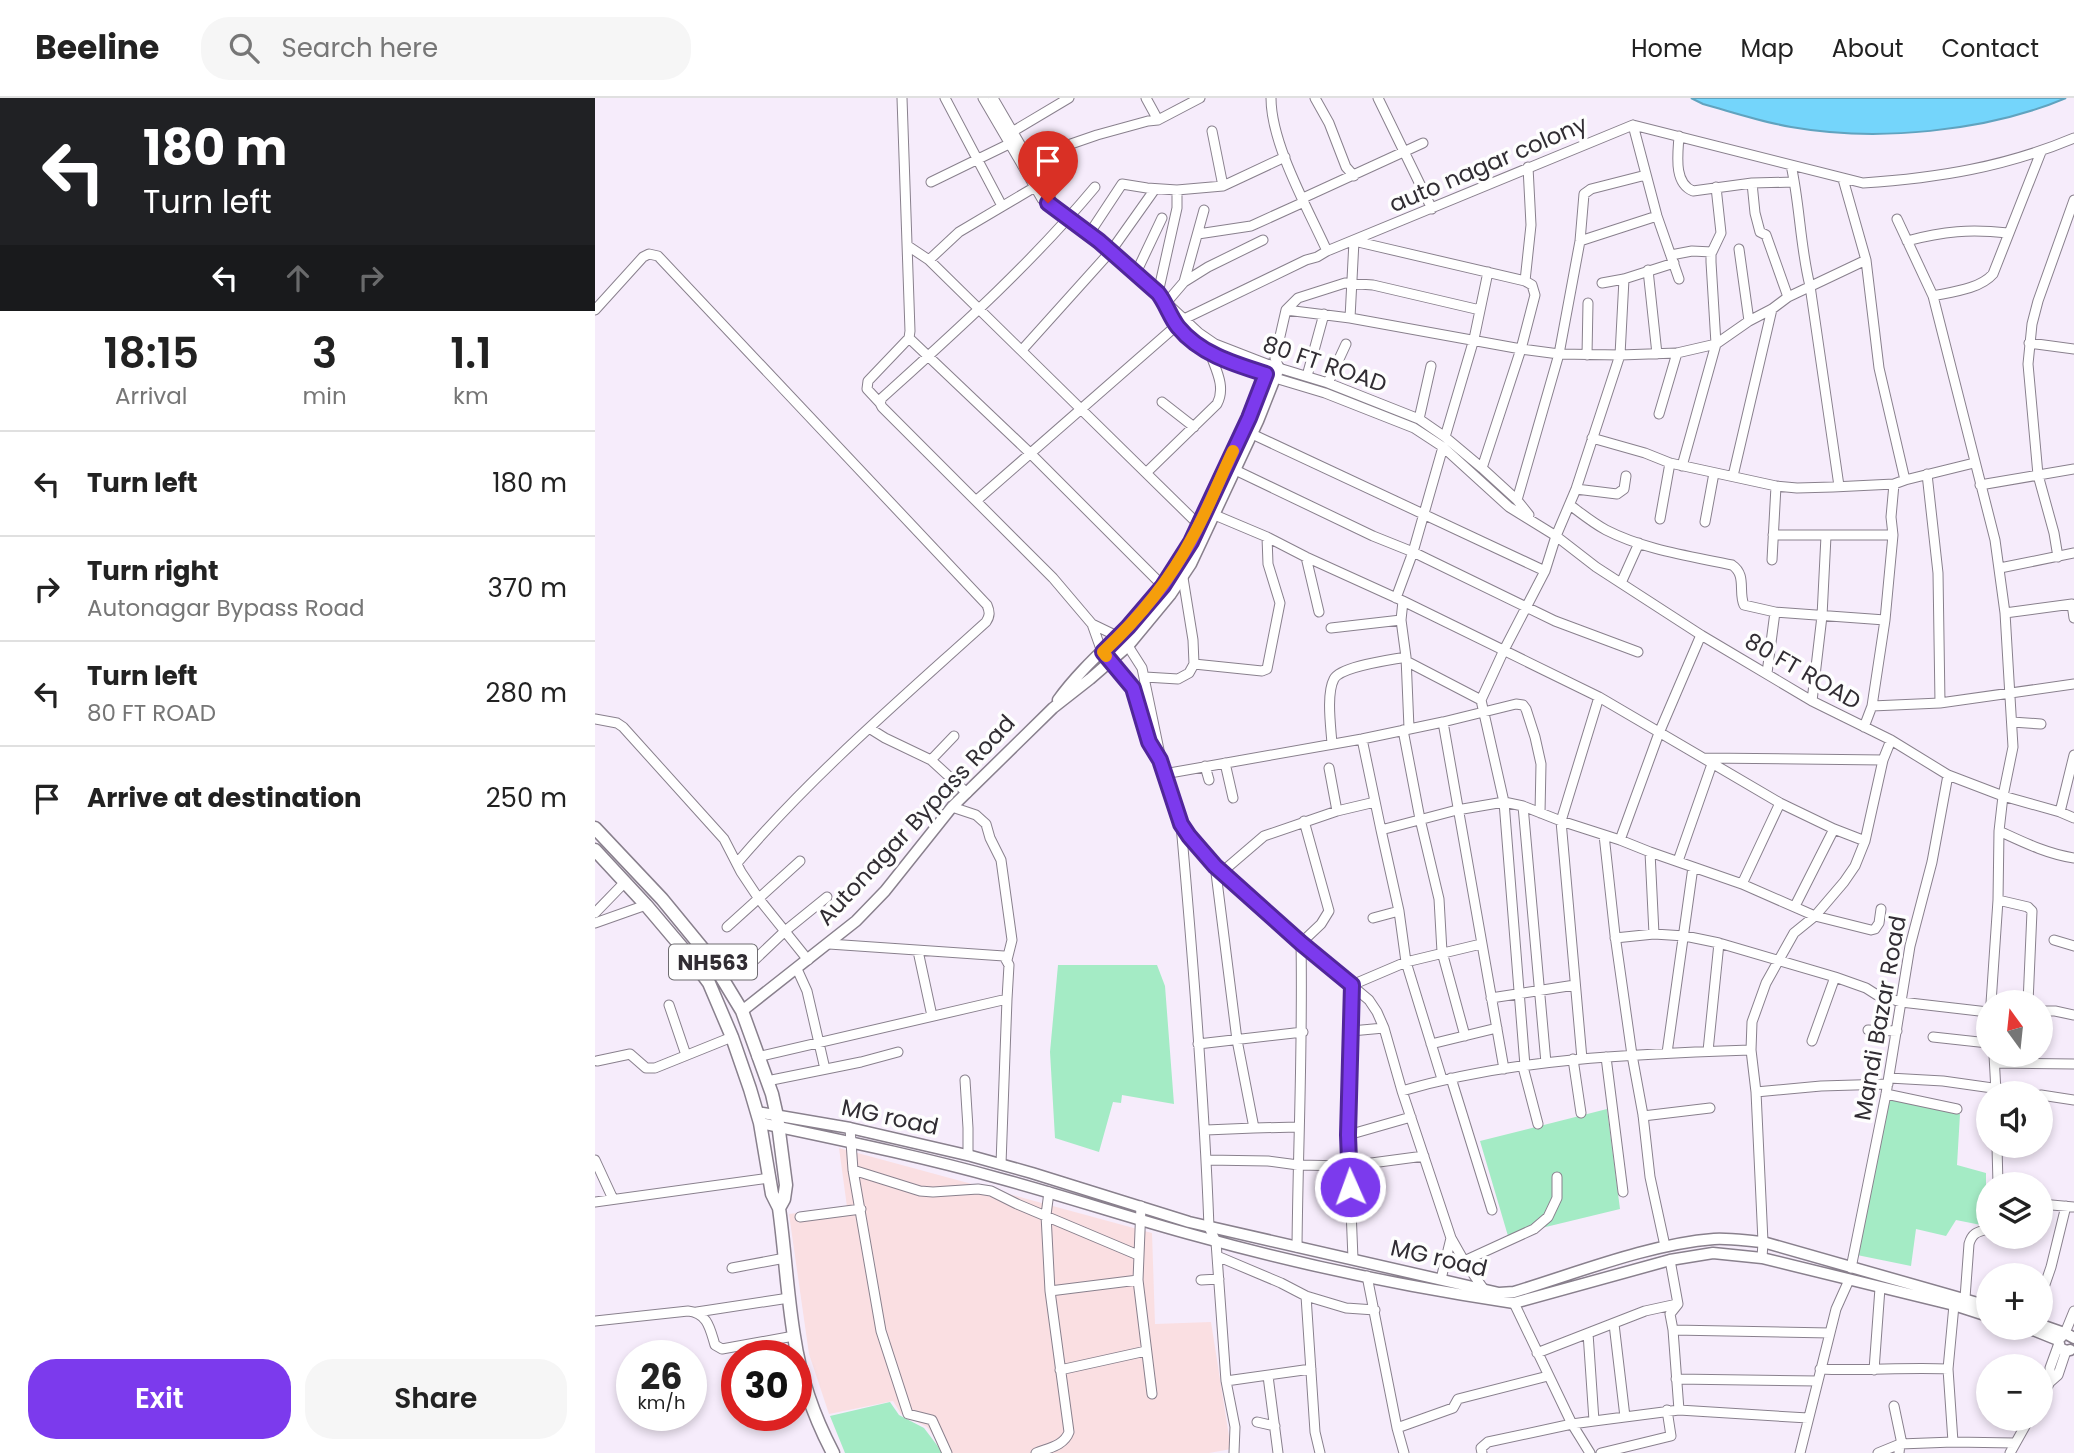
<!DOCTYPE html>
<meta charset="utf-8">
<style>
body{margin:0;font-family:Poppins,sans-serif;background:#f6f6f6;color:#222;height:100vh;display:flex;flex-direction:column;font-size:26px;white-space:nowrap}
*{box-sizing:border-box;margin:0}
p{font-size:23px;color:#767676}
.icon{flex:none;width:38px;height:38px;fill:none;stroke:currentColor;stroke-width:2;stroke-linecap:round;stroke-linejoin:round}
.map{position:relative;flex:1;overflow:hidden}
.sheet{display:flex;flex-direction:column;background:#fff;width:595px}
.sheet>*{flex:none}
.hud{background:#202124;color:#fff;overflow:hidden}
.needle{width:46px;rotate:345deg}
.fabs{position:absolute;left:1381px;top:892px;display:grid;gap:14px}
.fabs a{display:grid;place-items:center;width:77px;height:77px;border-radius:50%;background:#fff;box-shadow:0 4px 10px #0003;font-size:35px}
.speed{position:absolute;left:21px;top:1242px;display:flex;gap:14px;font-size:35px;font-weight:700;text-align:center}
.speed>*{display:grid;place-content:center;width:91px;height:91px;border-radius:50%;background:#fff;box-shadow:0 4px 10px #0003;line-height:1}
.speed small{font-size:18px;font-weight:400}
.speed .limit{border:10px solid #d22;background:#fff;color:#111}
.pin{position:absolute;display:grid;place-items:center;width:60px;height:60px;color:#fff;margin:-72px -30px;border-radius:50% 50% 50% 0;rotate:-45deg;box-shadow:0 0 7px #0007}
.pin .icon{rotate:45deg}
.me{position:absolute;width:77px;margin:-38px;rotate:358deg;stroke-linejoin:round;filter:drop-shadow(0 0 5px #0008)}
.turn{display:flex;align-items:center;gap:24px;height:147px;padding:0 28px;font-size:32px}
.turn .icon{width:91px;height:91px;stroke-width:2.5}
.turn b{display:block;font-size:49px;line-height:60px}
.lanes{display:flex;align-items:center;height:66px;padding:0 28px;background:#0003;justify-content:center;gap:35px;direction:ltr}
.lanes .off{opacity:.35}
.eta{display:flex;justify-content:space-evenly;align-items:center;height:119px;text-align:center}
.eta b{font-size:42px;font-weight:600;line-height:49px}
.cta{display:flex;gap:14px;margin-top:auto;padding:14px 28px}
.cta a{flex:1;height:80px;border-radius:28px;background:#7c3aed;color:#fff;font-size:28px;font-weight:600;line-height:80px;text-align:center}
.cta a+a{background:#f6f6f6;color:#222}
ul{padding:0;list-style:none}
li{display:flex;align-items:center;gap:21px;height:105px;padding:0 28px;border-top:2px solid #e0e0e0}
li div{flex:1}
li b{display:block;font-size:26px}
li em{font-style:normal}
header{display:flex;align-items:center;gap:42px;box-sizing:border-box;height:98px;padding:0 35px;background:#fff;border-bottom:2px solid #e0e0e0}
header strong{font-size:33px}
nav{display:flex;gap:38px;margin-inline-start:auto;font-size:24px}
.search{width:490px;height:63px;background:#f6f6f6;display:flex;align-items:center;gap:18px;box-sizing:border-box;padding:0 24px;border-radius:28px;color:#767676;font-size:26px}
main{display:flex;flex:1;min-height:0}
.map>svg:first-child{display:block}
.medical{fill:#fadfe2}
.green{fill:#a4ebc5}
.water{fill:#74d5fb;stroke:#60a3bf;stroke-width:2}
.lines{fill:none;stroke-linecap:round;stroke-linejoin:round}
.minor-casing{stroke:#89808d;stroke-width:11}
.major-casing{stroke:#89808d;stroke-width:13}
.highway-casing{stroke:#89808d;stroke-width:15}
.minor{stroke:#fff;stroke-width:9}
.major{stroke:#fff;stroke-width:10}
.highway{stroke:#fff;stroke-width:12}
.route-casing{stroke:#51269a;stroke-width:18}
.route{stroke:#7c3aed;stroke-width:12}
.slow{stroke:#f59e0b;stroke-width:12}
.labels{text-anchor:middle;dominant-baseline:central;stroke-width:7;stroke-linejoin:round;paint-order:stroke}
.shield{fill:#fefefe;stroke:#6e6c70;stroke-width:2}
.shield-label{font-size:21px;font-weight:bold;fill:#312d33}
.street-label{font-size:23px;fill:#312d33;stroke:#fefefe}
</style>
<header>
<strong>Beeline</strong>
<div class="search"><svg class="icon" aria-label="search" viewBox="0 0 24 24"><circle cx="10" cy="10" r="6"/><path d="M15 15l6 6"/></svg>Search here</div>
<nav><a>Home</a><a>Map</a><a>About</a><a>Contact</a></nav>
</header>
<main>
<section class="sheet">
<div class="hud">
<div class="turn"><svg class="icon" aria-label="left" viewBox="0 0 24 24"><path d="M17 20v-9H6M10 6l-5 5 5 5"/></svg><div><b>180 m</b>Turn left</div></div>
<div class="lanes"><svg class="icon" aria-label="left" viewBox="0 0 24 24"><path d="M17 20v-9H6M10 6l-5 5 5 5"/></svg><svg class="icon off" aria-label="ahead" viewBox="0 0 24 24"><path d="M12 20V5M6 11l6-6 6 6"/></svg><svg class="icon off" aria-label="right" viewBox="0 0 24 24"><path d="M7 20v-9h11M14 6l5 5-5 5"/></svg></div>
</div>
<div class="eta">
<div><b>18:15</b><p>Arrival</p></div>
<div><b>3</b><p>min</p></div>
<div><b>1.1</b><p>km</p></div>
</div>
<ul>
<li><svg class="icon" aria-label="left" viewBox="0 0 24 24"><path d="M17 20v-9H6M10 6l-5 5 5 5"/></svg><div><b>Turn left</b></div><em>180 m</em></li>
<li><svg class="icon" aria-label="right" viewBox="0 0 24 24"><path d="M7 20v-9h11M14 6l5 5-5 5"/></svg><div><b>Turn right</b><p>Autonagar Bypass Road</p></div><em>370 m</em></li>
<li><svg class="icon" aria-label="left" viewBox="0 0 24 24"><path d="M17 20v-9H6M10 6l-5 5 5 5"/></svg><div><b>Turn left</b><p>80 FT ROAD</p></div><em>280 m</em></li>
<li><svg class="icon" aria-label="arrive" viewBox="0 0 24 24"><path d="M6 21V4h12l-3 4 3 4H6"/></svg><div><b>Arrive at destination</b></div><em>250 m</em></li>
</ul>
<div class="cta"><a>Exit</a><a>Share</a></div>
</section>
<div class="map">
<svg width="1479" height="1355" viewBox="0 0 1479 1355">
<rect width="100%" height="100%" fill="#f6ecfb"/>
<path class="medical" d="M 244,1050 L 557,1135 L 560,1226 L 616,1224 L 636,1351 L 614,1355 L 351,1355 L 332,1329 L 306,1316 L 298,1303 L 234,1316 L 214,1256 L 194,1116 L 252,1109 Z"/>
<path class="green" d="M 463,867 L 562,867 L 570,888 L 579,1006 L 527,997 L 526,1005 L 518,1004 L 504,1054 L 460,1040 L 455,954 Z
M 1295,998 L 1365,1016 L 1362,1067 L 1391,1075 L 1391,1128 L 1361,1122 L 1351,1138 L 1321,1131 L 1316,1168 L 1262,1157 Z
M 1012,1011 L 1025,1111 L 913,1138 L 885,1043 Z
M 295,1304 L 304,1317 L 329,1330 L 348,1355 L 250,1355 L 235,1318 Z"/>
<path class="water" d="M 1096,0 L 1471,0 C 1391,34 1281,44 1196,29 C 1167,24 1137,14 1108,6 Z"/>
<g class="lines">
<defs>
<path id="minor" d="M 350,0 L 407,108
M 388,0 L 447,101 L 504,143 L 563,195 L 571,205 L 582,227 L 597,243 L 615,255 L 680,280 L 730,295 L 819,330 L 848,349 L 914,409 L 961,438 L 1001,469 L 1106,537 L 1217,603 L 1296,642 L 1353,677 L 1408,698 L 1465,714 L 1479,720
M 398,0 L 454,96 L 459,110
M 551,0 L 563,22
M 676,0 C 676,46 713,111 732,153
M 720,0 L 734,25 L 751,69 L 759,78
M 783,0 L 837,111
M 1038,27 L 1062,118 L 1084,181
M 617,33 L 628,88
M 417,34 L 474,0
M 1084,38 C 1083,55 1078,85 1098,93 L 1157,85 L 1199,84
M 434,63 L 473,47 L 502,37 L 553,23 L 563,22 L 605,0
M 1196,67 C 1205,107 1205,148 1215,188 L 1244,388
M 336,84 L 414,46
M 1157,85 L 1160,115 L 1165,134 L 1171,137 L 1193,199
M 500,89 C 436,166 361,233 287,300 L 285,305 L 287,309 L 458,480 L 497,526 L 507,554 L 538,590 L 549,631 L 563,658
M 708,100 L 828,45
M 1302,121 L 1338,198
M 494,136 L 527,86 L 552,90 L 582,92 L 628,88 L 690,59
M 603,136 L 656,128 L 709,104
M 985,143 L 1062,118
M 1312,143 C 1349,133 1375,131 1413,135
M 313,148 L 334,162 L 604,427
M 1144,151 L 1154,223
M 1076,157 L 1097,153 L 1117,154
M 334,162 L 364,134 L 440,89
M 1053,172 L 1062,256
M 540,177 L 567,120
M 930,183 L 936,127 L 933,69
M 589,184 L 609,112
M 1007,185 L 1029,181 L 1079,165
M 563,195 L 582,110 L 582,92
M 571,205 L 589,184 L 613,169 L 668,142
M 575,208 L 604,235 L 620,246 L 674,267 L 733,285 L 824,321 L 850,339 L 887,370 L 922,402 L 934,417
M 0,212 L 48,159 L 54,156 L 63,158 L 392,507 C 395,514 395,518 391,524 C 305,602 217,677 142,765
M 691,212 L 755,220 L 926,251 L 964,256 L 1025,257 L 1082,255 L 1121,246 L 1154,223 L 1177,211 L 1193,199 L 1271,162
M 755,220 L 759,143 L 930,183 L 937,187 L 940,197 L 926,251 L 887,370
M 314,240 L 435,355 L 576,496
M 1434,245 L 1479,251
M 427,252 L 516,153 L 560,91
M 992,257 L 993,205
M 684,270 L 680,260 L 691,212 L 703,200 L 750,185 L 778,187 L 885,212
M 712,278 L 729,216
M 733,285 L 751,246
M 567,304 L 599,329
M 285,305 L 272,291 L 273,283 L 314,240 L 315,233 L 307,0
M 1064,316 L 1082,255
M 824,321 L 836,268
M 657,336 L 950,473
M 850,339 L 879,241 L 893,174
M 997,340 L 1050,355 L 1075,365 L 1181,388 L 1202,390 L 1238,389 L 1299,386 L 1310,382 L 1284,270 L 1271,162 L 1248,81
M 1087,368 L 1121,246 L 1116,164 L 1116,156 L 1126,135 L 1121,89
M 636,370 L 778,438 L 818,454 L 960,523 L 1043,554
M 552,374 L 622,306 C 631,289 621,272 615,255
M 1332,376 L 1343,475 L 1345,605
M 1138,378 L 1177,211
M 1310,382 L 1379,365
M 1385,387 L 1479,371
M 981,391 L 1022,396 L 1029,391 L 1031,378
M 382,402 L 589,221 L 711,162 L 722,159 L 732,153 L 1038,27 L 1268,85 C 1343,80 1410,69 1479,40
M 922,402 L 964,256 L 985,143 L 989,96 L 996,91 L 1051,77
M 975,407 C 987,416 998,425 1011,432 C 1050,452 1095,458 1137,467 C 1152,477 1143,494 1149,507 L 1180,514 L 1172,575
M 615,415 L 672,439 L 711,459 L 808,503 L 1004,599 L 1185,705 L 1239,731 L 1270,743
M 1065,421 L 1075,365
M 1110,424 L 1119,375
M 1178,437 L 1298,437
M 711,459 L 724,514
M 1463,459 L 1459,435 L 1443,377 L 1433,266 L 1437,226 L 1443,203 L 1479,102
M 1177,462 L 1181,388
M 1405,470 L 1479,455
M 1026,485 L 1044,445
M 801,500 L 818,454 L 848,349
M 808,503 L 806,522 L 811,559 L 814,630
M 1179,514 L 1290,522
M 1410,515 L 1477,506 L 1479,520
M 497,526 L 524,539 L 533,548 L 547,570 L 569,676 L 586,726 L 594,738 L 620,767 L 706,845 L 774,902 L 782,914 L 789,930 L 807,993 L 856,1140 L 869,1163 L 890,1193
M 736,530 L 806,522
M 811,563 L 886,602
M 599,566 L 667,573 L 672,571 L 685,505 L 673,466 L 672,439
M 550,579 L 583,581 L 594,575 L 599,566 L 598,542 L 588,480
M 1217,603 L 1227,518 L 1231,438
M 1277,608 L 1345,605 L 1479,586
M 0,621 L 22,625 L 28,629 L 129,741 L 146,774 L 164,801 L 213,862
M 848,624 L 909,971
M 1417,624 L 1446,626
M 1269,629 L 1277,608 L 1290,522 L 1298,437 L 1296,419 L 1299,386
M 274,630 L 290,640 L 336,662 L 372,695
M 808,632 L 825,721 L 844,801 L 847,854 L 870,938
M 767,641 L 786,732 L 862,712 L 909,704 L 928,708 L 966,723 L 1025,742 L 1055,754 L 1147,786 L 1220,818 L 1276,832 L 1280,831 L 1284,825 L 1286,811
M 737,646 C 736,630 731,596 739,581 C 746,568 796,562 811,559
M 1109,660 L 1288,662
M 336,662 L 359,638
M 630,665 L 638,700
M 610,668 L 614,682
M 734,670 L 742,713
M 569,676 L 767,641 L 848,624 L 921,606 L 928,607 L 931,611 L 940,639 L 946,666 L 945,715
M 928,708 L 951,965
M 357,709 L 381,717 L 391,726 L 395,740 L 406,762 L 417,842 L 412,862
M 1465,714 L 1479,657
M 586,727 C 598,861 609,995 614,1129 L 621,1144 L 631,1283 L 640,1329 L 639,1355
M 786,732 L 804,813 L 811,864 L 847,981
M 1404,733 C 1428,744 1452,756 1479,760
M 1009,737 L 1020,837 L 1037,957 L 1048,1017 L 1055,1079 L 1070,1148
M 1025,742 L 1064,635 L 1106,537
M 1055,754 L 1059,836
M 1083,763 L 1117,666
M 620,767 L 642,942 L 659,1030 L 703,1029
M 627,774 L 669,738 L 742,713 L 780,704
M 1147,786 L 1185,705
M 1403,802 L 1433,809 L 1437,813 L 1433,905
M 1200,808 L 1239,731
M 0,815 L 30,784
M 778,820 L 804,813
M 0,825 L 51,807
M 132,829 L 205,763
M 1020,840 L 1059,836 L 1090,838 L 1124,845 L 1240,879 L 1271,890 L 1282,897 L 1306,904 L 1393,914
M 1459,842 L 1479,848
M 323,853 L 337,918
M 202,871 L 212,893 L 230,971
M 148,873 L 190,833 L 232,799
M 896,900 L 980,887
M 1396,905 L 1403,802 L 1404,733 L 1408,698 L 1418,649 L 1410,515 L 1400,442 L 1338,198 C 1357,194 1385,191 1398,176 L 1446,54
M 74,907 L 91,957
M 1446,913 L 1460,913 L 1479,917
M 1273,932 L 1302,933
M 756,933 L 789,930
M 1338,939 L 1393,945
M 1217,943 L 1240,879
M 603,946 L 708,934
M 836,946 L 902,930
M 1113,953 L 1124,845
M 1072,955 L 1098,769
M 1399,957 L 1401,994
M 162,959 L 412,901 L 414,867 L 409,858 L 234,846
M 1011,959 L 1028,1094
M 978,961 L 986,1015
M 987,961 L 966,723 L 1004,599
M 2,963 L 35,956 L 51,970 L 60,970 L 137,939
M 1401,965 L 1479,966
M 930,968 L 909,704 L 886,602 L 909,552 L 950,473 L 961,438 L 981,391 L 1025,257 L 1029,181
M 928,969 L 943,1026
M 856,980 L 897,1112
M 1294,980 L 1348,983 L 1440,996
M 370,982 L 373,1030 L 373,1057
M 172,983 L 266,964 L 303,954
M 807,993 C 920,960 1039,956 1156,952
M 1161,994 L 1226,988 L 1293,986
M 1291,996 L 1362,1011
M 1446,997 L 1479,1002
M 1048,1018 L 1115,1010
M 255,1030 L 258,1072 L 286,1233 L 313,1316 L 337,1322 L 352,1355
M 611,1032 L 659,1030
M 753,1037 L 816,1019
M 1402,1048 L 1403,1087
M 0,1062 L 18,1101
M 612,1062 L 673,1063 L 703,1067 L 754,1068 L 829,1058
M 406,1066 L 412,901
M 258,1072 L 325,1093 L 338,1094 L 383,1091 L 396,1093 L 422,1106 L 543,1157
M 0,1104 L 174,1080
M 1446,1106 L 1479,1109
M 546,1108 L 543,1182 L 557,1296
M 205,1119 L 266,1111
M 702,1149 C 703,1047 708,946 706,845 L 726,826 L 734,813 L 709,723
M 622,1158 L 686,1185 L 711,1198 L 751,1210 L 780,1212
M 1167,1160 L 1168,1144 L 1161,994 L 1156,952 L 1157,924 L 1171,885 L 1199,835 L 1220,818 L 1249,784 L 1260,768 L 1270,743 L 1288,662 L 1296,642
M 758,1161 L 753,1037 L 757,887 L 811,864 L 886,846
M 1075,1162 L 1083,1206 L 1075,1216 L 1078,1232 L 1084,1312
M 869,1163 L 939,1131 L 953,1119 L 962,1100 L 962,1079
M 137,1170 L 190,1160
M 1256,1170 L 1291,996 L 1315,848 L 1337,764 L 1353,677
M 772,1178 L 802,1330 L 809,1355
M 846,1181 L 856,1140
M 606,1182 L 624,1181
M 455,1193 L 543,1182
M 711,1198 L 720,1334 L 725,1355
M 1446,1198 L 1456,1169 L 1471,1108
M 1370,1200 L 1374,1146 C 1377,1135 1382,1134 1393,1131
M 919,1205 L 977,1326 L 995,1355
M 102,1214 L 194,1200
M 0,1223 L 93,1213 C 113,1215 115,1231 120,1247 L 127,1251 L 199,1238
M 1019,1226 L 1030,1319
M 1078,1232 L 1235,1235
M 993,1235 L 999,1323 L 1084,1312 L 1213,1320
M 1470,1235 L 1479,1213
M 942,1255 L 1050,1213 L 1082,1206
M 1225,1271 C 1268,1273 1311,1269 1353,1271 L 1359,1207
M 1353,1271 L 1358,1344
M 465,1272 L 551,1253
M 1279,1272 L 1285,1190
M 673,1278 L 683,1355
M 1081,1281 L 1222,1283
M 631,1283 L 716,1271
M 1455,1284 L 1455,1270 L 1463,1248
M 1446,1301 L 1455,1284 L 1463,1277 L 1471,1253
M 1299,1308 L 1307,1346
M 662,1324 L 680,1328
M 802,1330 L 858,1310 L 863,1301 L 953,1278
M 441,1355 C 453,1350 469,1348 474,1334 L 455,1193 L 451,1117 L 454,1094
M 887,1355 L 886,1350 L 893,1344 L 977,1326 L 999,1323
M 1006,1355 L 1076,1338 L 1072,1312
M 1205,1355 L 1241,1211 L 1254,1182
M 1283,1355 L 1305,1346
M 1304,1355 L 1305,1346 L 1358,1344 L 1420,1345
M 1415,1355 L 1434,1321"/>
<path id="major" d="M 463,602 C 493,560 537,530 568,488 C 595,452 611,410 630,370 C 646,336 663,303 674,267
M 147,913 L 261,823 L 290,793 L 357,709 L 458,610 L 495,581 L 533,548 L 576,496 L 596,466 L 663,323 L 684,270
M 162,1014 L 255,1030 L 376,1058 L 437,1075 L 594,1124 L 904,1195 L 919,1194 C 982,1175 1054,1146 1119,1141 C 1135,1140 1152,1143 1168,1144 L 1393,1208
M 165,1025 C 245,1042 324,1058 403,1080 C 470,1098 535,1120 602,1138 C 706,1167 812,1189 919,1205 L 1075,1162 L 1118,1155 L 1167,1160 L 1359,1207 L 1393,1218
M 1446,1227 L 1469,1235
M 1433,1230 L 1463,1242
M 1475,1252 L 1471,1253 L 1465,1250 L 1463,1242 L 1470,1235 L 1479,1240"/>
<path id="highway" d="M 0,730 L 67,801 L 113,857 L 147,913 L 177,996 L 182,1018 L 191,1087 L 189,1101 L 184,1110
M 0,752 L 51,807 L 95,859 L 114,885 L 137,939 L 155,991 L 165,1025 L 177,1096 L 184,1110 C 190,1153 192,1196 199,1238 C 205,1279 219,1319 238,1355"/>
</defs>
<use href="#minor" class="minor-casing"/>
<use href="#major" class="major-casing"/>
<use href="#highway" class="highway-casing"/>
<use href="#minor" class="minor"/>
<use href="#major" class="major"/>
<use href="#highway" class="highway"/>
</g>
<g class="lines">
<defs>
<path id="route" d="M 453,105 L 504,143 L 563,195 C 571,205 575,219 583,229 C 605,256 639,266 671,276 L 654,320 L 596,444 L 568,488 L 533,529 L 508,554 L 538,590 L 554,644 L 565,662 L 586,726 L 594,738 L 620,768 L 706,845 L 757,887 L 753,1037 L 755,1089"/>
</defs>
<use href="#route" class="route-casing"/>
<use href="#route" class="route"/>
<path class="slow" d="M 511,558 L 508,554 C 543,521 574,484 597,440 C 613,412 624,382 638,353"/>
</g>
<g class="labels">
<rect class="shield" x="74" y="846.5" width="88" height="35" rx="5"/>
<g class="shield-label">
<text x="118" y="864">NH563</text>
</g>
<g class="street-label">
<text transform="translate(893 66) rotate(-23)">auto nagar colony</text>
<text transform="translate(730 266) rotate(19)">80 FT ROAD</text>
<text transform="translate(1208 573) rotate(30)">80 FT ROAD</text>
<text transform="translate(321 722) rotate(-47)">Autonagar Bypass Road</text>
<text transform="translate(1285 920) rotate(-80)">Mandi Bazar Road</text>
<text transform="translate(295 1019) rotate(12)">MG road</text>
<text transform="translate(844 1160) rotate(13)">MG road</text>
</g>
</g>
</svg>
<div class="fabs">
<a><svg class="needle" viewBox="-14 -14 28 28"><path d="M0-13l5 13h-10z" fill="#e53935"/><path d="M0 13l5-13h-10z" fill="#767676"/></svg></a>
<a><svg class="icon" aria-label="sound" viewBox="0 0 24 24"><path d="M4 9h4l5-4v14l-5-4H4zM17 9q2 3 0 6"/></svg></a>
<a><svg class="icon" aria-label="layers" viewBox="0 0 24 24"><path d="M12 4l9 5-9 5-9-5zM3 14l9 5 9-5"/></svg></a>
<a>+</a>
<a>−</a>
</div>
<div class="speed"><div>26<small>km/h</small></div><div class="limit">30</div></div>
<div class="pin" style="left:453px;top:105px;background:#d93025"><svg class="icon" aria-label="arrive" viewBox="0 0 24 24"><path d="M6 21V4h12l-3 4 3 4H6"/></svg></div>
<svg class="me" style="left:755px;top:1089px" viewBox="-20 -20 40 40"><circle r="17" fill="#7c3aed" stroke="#fff" stroke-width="3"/><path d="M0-11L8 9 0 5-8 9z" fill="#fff"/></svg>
</div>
</main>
